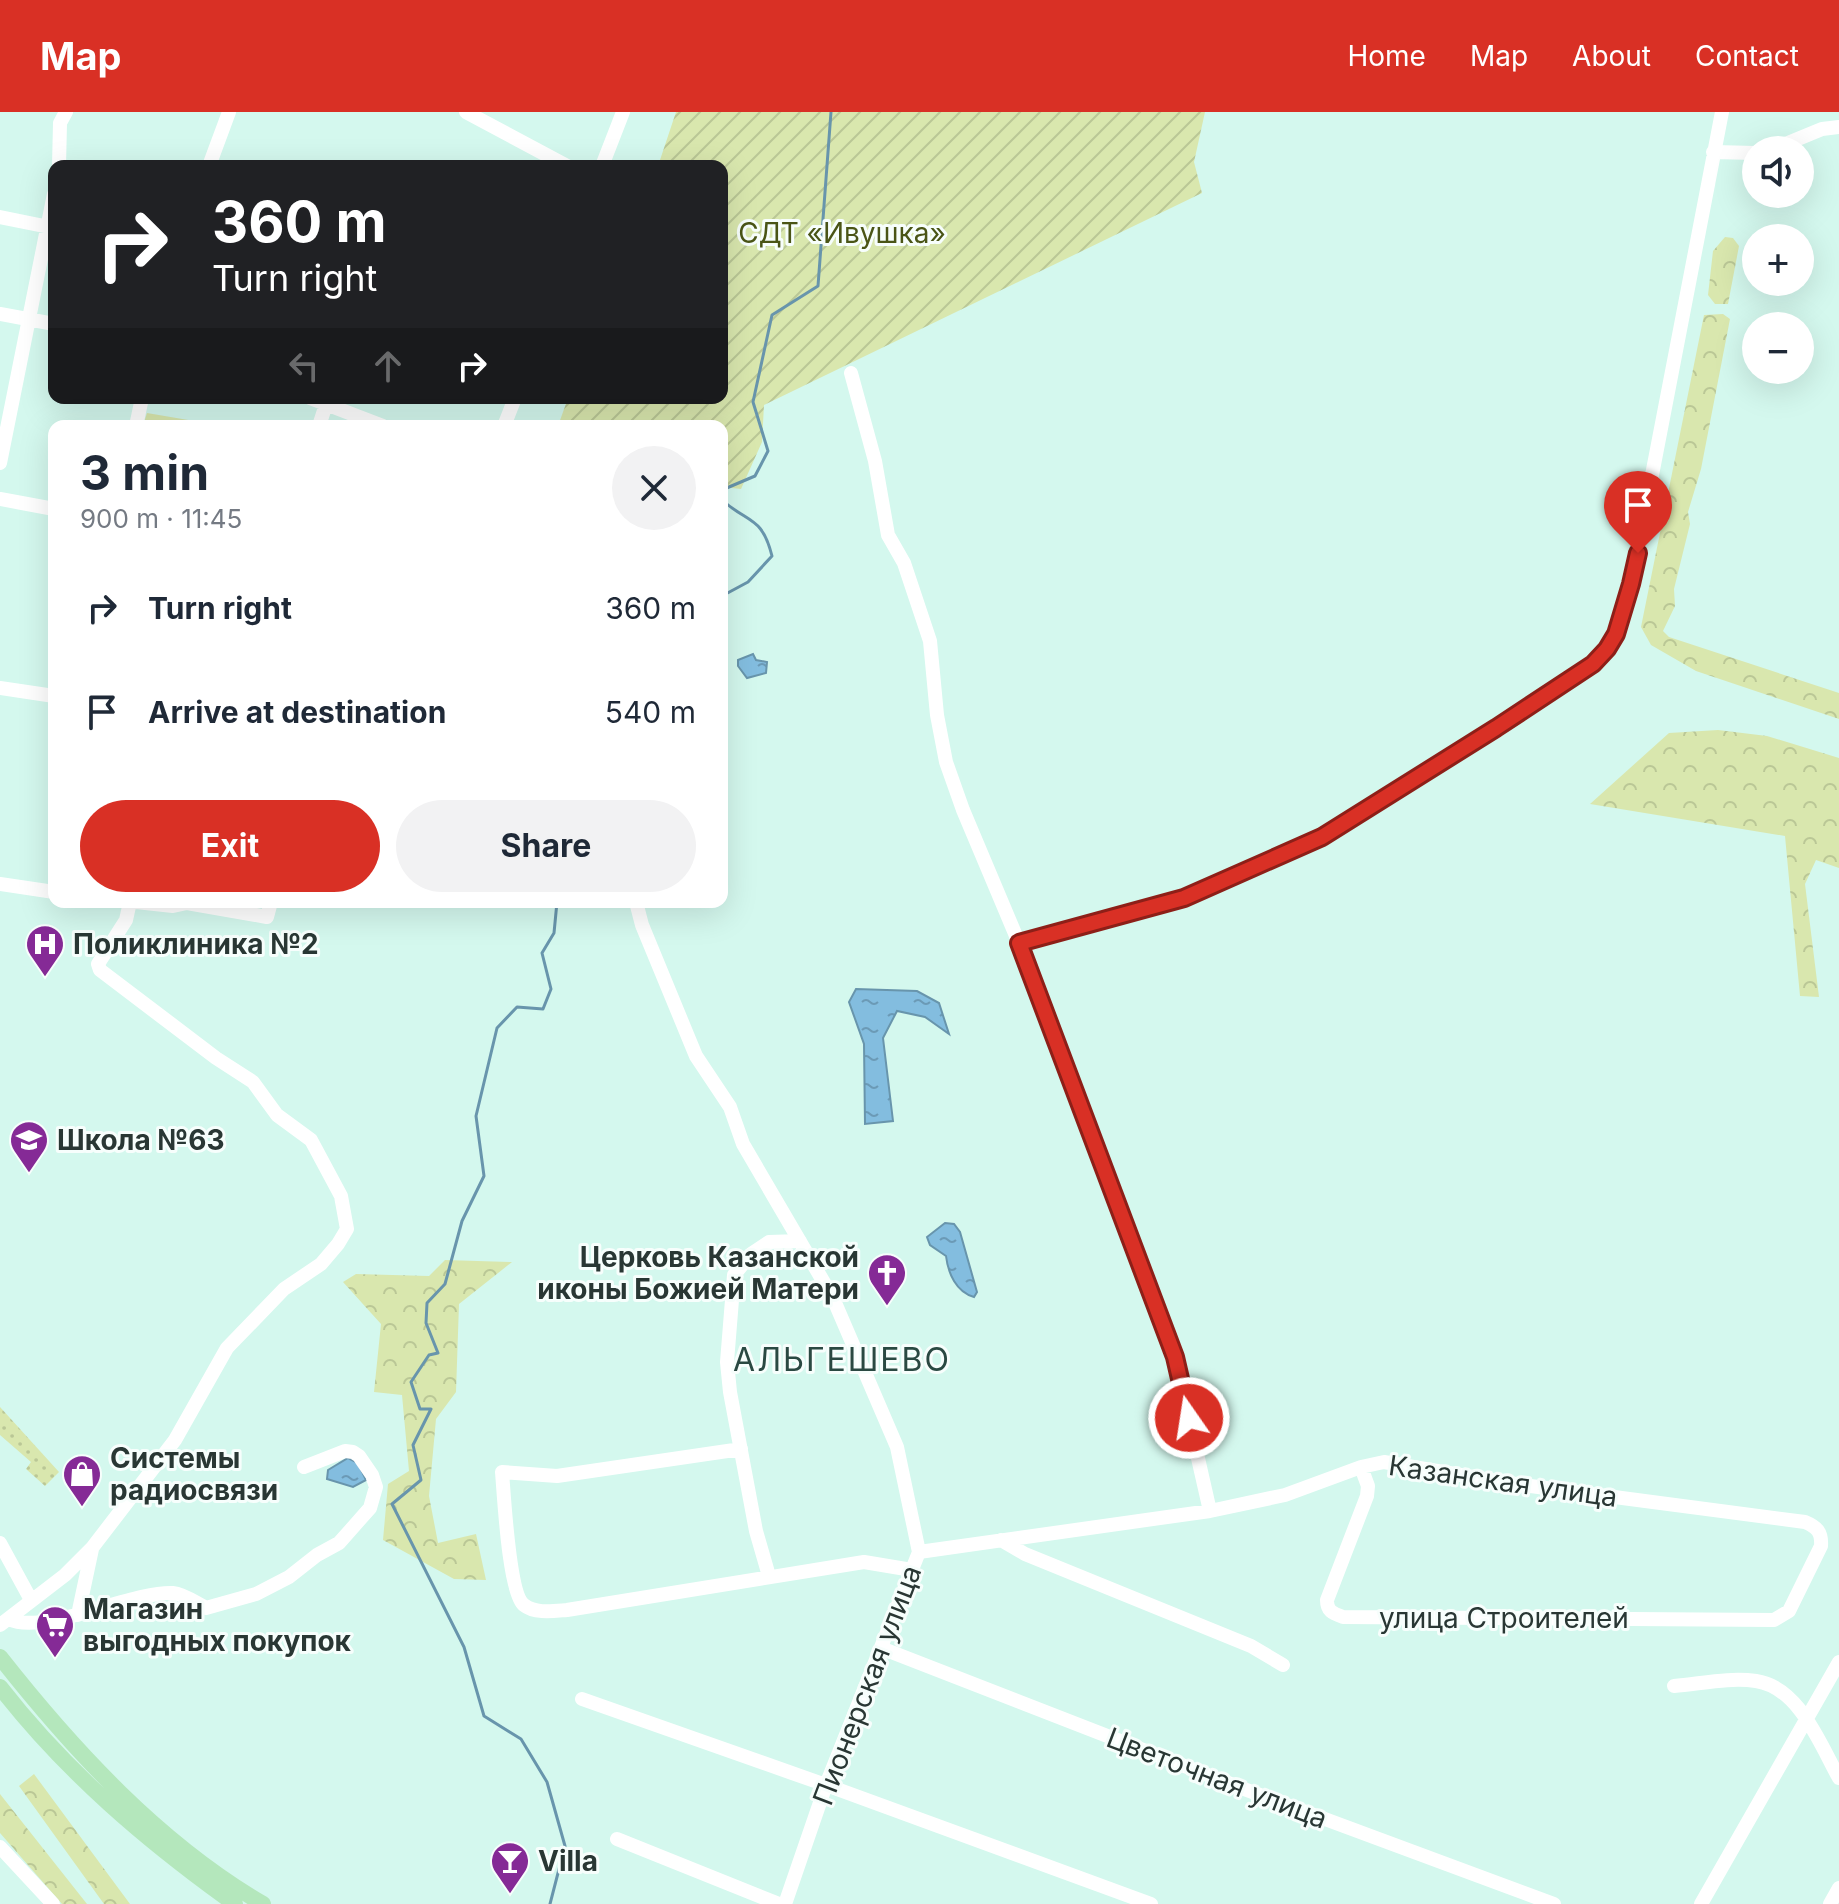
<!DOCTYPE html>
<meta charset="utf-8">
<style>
body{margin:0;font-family:Inter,sans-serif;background:#f2f2f3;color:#1f2937;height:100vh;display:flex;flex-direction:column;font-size:30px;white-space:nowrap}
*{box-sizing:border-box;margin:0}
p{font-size:26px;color:#747a83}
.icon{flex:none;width:44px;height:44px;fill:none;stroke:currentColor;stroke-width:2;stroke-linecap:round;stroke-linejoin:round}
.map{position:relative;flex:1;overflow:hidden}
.details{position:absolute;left:48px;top:308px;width:680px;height:488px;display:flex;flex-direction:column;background:#fff;border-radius:16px;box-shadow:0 8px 32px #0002}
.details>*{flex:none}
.top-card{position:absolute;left:48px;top:48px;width:680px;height:244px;border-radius:16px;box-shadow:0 8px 32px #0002;background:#202124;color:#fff;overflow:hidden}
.controls{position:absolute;left:1742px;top:24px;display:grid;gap:16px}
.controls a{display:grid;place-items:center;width:72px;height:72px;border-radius:50%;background:#fff;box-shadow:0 8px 32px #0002;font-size:40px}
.pin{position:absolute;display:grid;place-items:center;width:68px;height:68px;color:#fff;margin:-82px -34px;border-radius:50% 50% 50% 0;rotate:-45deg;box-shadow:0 0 8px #0007}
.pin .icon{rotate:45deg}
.me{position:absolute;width:88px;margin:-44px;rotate:347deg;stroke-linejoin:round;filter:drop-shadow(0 0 6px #0008)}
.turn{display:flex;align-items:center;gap:28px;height:168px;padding:0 32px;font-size:36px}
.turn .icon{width:104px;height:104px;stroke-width:2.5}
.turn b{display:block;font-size:56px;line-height:68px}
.lanes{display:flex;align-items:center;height:76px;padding:0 32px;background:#0003;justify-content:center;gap:40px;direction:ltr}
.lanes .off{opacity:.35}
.round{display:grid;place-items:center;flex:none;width:84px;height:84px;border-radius:42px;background:#f2f2f3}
.head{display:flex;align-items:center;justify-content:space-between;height:136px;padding:0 32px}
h1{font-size:48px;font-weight:700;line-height:60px}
.cta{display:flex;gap:16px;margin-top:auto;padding:16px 32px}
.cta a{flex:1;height:92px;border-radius:48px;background:#d93025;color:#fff;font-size:32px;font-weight:700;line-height:92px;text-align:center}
.cta a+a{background:#f2f2f3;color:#1f2937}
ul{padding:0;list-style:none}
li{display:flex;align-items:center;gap:24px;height:104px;padding:0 32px}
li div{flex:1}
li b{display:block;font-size:30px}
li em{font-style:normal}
header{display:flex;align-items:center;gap:48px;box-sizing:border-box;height:112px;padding:0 40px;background:#d93025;color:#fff}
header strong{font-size:38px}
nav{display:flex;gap:44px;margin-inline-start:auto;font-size:28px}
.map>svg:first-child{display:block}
.forest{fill:url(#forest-crowns)}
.park{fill:url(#park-dots)}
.garden{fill:url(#garden-furrows)}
.pitch{fill:#d9e7ae}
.water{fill:url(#water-ripples);stroke:#6895ac;stroke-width:2}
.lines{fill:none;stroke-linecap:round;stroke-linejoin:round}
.stream{stroke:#6895ac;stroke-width:3}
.minor{stroke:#fff;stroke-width:14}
.major{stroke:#b4e7bc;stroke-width:16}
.route-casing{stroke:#8d1f18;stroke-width:20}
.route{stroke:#d93025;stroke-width:14}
.labels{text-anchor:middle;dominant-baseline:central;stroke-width:6;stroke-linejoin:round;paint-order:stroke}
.park-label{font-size:28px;fill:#4a5516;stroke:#f7fefc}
.poi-label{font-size:28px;font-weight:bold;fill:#293734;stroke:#f7fefc;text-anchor:start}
.street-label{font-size:28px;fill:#293734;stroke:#f7fefc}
.quarter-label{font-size:32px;letter-spacing:2px;fill:#2a4942;stroke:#f7fefc}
</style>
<header>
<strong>Map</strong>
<nav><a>Home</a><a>Map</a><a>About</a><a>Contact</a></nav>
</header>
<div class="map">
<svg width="1839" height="1792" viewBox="0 0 1839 1792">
<defs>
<pattern id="forest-crowns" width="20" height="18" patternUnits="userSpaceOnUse" patternTransform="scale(2)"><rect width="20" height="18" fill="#d9e7ae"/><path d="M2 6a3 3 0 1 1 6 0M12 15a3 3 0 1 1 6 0" fill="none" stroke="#bac796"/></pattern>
<pattern id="park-dots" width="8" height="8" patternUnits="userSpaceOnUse" patternTransform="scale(2)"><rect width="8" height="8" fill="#d9e7ae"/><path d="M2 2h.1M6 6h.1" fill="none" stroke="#bac796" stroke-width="1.8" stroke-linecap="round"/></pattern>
<pattern id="garden-furrows" width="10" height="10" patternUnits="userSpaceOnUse" patternTransform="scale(2)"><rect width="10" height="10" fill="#d9e7ae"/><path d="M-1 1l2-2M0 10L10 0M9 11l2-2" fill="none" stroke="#bac796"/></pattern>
<pattern id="water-ripples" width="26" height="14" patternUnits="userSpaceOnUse" patternTransform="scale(2)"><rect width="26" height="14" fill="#83bddf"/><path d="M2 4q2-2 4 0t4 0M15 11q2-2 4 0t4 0" fill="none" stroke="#6b9ab6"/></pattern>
</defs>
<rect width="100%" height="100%" fill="#d4f8ee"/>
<path class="forest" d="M 1725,125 L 1733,126 L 1739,134 L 1728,192 L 1715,192 L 1708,183 L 1713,139 Z
M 1723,202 L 1730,207 L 1701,357 L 1688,400 L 1690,412 L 1674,477 L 1675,494 L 1663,519 L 1669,525 L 1839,581 L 1839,607 L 1696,559 L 1651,533 L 1641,515 L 1704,203 Z
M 1718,618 L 1767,624 L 1839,646 L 1839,756 L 1816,748 L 1805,772 L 1819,885 L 1800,884 L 1785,724 L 1590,692 L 1669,621 Z
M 445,1148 L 512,1150 L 459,1192 L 456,1280 L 436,1307 L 429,1384 L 438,1431 L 476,1422 L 486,1468 L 454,1467 L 383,1428 L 388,1372 L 409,1359 L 402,1283 L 374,1280 L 381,1212 L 343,1170 L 356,1162 L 429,1164 Z
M 34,1662 L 130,1792 L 104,1792 L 19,1674 Z
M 0,1682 L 87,1792 L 62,1792 L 0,1721 Z"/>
<path class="park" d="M 0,1295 L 59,1360 L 45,1374 L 26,1357 L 31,1350 L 0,1323 Z"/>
<path class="garden" d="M 676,0 L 1205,0 L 1194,50 L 1202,81 L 764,293 L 762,330 L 741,377 L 722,375 L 722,314 L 558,314 L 568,286 L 722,286 L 722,54 L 658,54 Z"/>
<path class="pitch" d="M 147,301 L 200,310 L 199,314 L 143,314 Z"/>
<path class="water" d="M 753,542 L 756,548 L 767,550 L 766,561 L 747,566 L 738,554 L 738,548 Z
M 856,877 L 917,879 L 939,891 L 949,922 L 925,905 L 897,899 L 883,926 L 893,1009 L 865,1012 L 864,932 L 849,890 Z
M 945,1111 L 954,1112 L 960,1120 L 977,1180 L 974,1185 C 956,1180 948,1161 946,1144 L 930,1133 L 927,1125 Z
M 348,1346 L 358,1351 L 366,1368 L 353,1375 L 327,1367 L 328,1358 Z"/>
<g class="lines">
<path class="stream" d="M 722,378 L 755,364 L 768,339 L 753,290 L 772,203 L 818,174 L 831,0
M 722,388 C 749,412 762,404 772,444 L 748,470 L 722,484
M 550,1792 L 565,1734 L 547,1670 L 521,1627 L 484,1604 L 464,1535 L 392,1392 L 421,1368 L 413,1333 L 431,1297 L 420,1297 L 411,1270 L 429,1243 L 438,1241 L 426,1211 L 427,1191 L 445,1172 L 462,1109 L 484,1064 L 476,1004 L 497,916 L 517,895 L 543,897 L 551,877 L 542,841 L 554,821 L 557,790"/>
<path class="minor" d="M 466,0 L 567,54
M 1771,38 L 1822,17 L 1839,15
M 1713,40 L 1756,41
M 59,54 L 60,11 L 66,0
M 209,54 L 229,0
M 602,54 L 623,0
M 0,105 L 54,116
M 0,202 L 54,212
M 851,261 L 875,349 L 888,423 L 904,451 L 930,529 L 937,603 L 946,650 L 963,698 L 1019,831 L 1175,1245 L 1210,1399
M 310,286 L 383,314
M 136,314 L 142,286
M 319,314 L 328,286
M 504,314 L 515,286
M 0,351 L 54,82
M 0,387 L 54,397
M 0,576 L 54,584
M 0,772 L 54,780
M 136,790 L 173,794 L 187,791 L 267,805 L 271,790
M 636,790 L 642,813 L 696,944 L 730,995 L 743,1032 L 833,1186 L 897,1335 L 919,1440 L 826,1673 L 785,1792
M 1019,831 L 1184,786 L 1322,725 L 1543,587 L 1593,552 L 1607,537 L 1616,522 L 1631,472 L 1722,0
M 741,1337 L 557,1364 L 502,1360 C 504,1383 509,1482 524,1493 C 535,1502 554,1499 567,1498 L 864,1450 L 912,1458
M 1001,1428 L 1025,1442 L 1251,1534 L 1283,1553
M 0,1431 L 31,1488
M 919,1440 L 1210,1399 L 1285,1383 L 1361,1355 L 1384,1350 L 1508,1371 L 1805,1410 C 1817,1415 1822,1420 1821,1434 L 1789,1499 L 1774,1508 L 1343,1505 C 1332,1501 1327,1499 1327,1488 L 1367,1384 L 1368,1374 L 1361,1355
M 769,1464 L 756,1419 L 730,1280 L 727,1250 L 734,1163 L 751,1142 L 769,1130 L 800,1129
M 78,1503 L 92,1437
M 9,1507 C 43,1524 132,1479 173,1481 C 184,1482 196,1491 206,1496 L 256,1482 L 289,1465 L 317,1443 L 339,1431 L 370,1396 L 376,1375 L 372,1363 L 359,1344 L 353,1340 L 345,1339 L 304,1355
M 0,1513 L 65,1463 L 92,1436 L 175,1328 L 227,1236 L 284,1177 L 321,1152 L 338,1132 L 347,1117 L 341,1084 L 311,1028 L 277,1003 L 253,970 L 216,946 L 100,858 L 98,852 L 126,808 L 130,790
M 881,1536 L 1236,1674 L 1554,1792
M 1674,1574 C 1700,1572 1729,1565 1756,1569 C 1799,1575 1820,1632 1839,1666
M 582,1587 L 826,1673 L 1151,1792
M 617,1727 L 779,1792
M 0,1735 L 53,1792
M 1701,1792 L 1839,1550
M 1830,1792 L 1839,1776"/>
<path class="major" d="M 0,1545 C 74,1639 159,1731 263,1792
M 0,1575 C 66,1660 147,1729 235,1792"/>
</g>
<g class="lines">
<defs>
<path id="route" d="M 1189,1306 L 1175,1245 L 1019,831 L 1184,786 L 1322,725 L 1496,616 L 1593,552 L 1607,537 L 1616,522 L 1631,472 L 1638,441"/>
</defs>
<use href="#route" class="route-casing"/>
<use href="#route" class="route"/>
</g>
<defs>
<symbol id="hospital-pin" viewBox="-11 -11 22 30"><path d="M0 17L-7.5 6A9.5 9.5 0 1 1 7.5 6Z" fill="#852a96" stroke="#f7fefc"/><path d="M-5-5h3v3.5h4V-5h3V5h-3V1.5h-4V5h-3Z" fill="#fff"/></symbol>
<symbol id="school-pin" viewBox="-11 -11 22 30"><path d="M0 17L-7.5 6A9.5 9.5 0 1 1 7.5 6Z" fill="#852a96" stroke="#f7fefc"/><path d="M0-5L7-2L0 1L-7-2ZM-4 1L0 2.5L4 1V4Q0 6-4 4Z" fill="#fff"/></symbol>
<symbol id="church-pin" viewBox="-11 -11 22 30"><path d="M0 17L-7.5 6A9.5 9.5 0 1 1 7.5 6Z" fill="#852a96" stroke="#f7fefc"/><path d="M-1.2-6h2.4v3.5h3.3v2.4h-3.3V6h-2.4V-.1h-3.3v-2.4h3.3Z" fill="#fff"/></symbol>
<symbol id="shop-pin" viewBox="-11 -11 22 30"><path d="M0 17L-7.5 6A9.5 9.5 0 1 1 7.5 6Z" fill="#852a96" stroke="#f7fefc"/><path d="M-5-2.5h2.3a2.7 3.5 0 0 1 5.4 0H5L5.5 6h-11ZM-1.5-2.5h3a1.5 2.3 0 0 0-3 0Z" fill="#fff"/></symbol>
<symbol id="supermarket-pin" viewBox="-11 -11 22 30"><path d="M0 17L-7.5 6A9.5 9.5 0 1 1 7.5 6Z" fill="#852a96" stroke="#f7fefc"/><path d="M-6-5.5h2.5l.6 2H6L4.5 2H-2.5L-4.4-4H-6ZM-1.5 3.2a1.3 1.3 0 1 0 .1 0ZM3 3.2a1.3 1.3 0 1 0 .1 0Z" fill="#fff"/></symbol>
<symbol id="bar-pin" viewBox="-11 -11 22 30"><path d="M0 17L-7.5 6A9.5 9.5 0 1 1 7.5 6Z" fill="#852a96" stroke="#f7fefc"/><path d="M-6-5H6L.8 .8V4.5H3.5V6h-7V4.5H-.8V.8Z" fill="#fff"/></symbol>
</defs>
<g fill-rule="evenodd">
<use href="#hospital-pin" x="23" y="810" width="44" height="60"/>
<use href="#school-pin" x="7" y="1006" width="44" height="60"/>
<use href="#church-pin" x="865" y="1139" width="44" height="60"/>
<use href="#shop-pin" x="60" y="1340" width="44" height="60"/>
<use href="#supermarket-pin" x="33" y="1491" width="44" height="60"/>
<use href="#bar-pin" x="488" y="1727" width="44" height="60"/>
</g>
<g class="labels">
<g class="park-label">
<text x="842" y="121">СДТ «Ивушка»</text>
</g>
<g class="poi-label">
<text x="73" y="832">Поликлиника №2</text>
<text x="57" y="1028">Школа №63</text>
<text x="859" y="1145" text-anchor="end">Церковь Казанской<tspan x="859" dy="32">иконы Божией Матери</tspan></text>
<text x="110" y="1346">Системы<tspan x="110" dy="32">радиосвязи</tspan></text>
<text x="83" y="1497">Магазин<tspan x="83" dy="32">выгодных покупок</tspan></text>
<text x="538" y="1749">Villa</text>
</g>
<g class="street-label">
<text transform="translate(1503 1369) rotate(8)">Казанская улица</text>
<text x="1504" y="1506">улица Строителей</text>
<text transform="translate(867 1573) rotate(-69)">Пионерская улица</text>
<text transform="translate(1217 1666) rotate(21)">Цветочная улица</text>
</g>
<g class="quarter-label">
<text x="842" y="1247">АЛЬГЕШЕВО</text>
</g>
</g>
</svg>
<div class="controls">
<a><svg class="icon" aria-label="sound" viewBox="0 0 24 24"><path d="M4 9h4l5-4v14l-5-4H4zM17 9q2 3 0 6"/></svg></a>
<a>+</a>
<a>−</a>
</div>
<div class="pin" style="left:1638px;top:441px;background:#d93025"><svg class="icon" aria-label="arrive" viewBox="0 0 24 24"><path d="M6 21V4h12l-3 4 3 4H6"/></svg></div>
<svg class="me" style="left:1189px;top:1306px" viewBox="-20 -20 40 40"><circle r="17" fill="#d93025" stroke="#fff" stroke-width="3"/><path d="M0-11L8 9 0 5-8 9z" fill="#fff"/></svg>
<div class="top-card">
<div class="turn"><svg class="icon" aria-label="right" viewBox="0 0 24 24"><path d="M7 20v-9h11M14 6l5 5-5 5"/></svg><div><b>360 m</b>Turn right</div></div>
<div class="lanes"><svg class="icon off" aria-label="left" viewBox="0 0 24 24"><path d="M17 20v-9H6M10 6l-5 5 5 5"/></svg><svg class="icon off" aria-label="ahead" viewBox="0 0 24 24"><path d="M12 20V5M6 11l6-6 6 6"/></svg><svg class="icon" aria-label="right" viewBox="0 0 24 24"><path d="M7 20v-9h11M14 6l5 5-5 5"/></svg></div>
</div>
<section class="details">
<div class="head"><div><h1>3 min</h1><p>900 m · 11:45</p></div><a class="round"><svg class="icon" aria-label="close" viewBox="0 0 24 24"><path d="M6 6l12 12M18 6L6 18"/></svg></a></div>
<ul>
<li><svg class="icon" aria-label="right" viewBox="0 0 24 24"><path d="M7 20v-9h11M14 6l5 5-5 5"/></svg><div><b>Turn right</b></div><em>360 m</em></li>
<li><svg class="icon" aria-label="arrive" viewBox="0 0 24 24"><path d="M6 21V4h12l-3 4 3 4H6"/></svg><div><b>Arrive at destination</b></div><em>540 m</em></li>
</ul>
<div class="cta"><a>Exit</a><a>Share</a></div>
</section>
</div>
